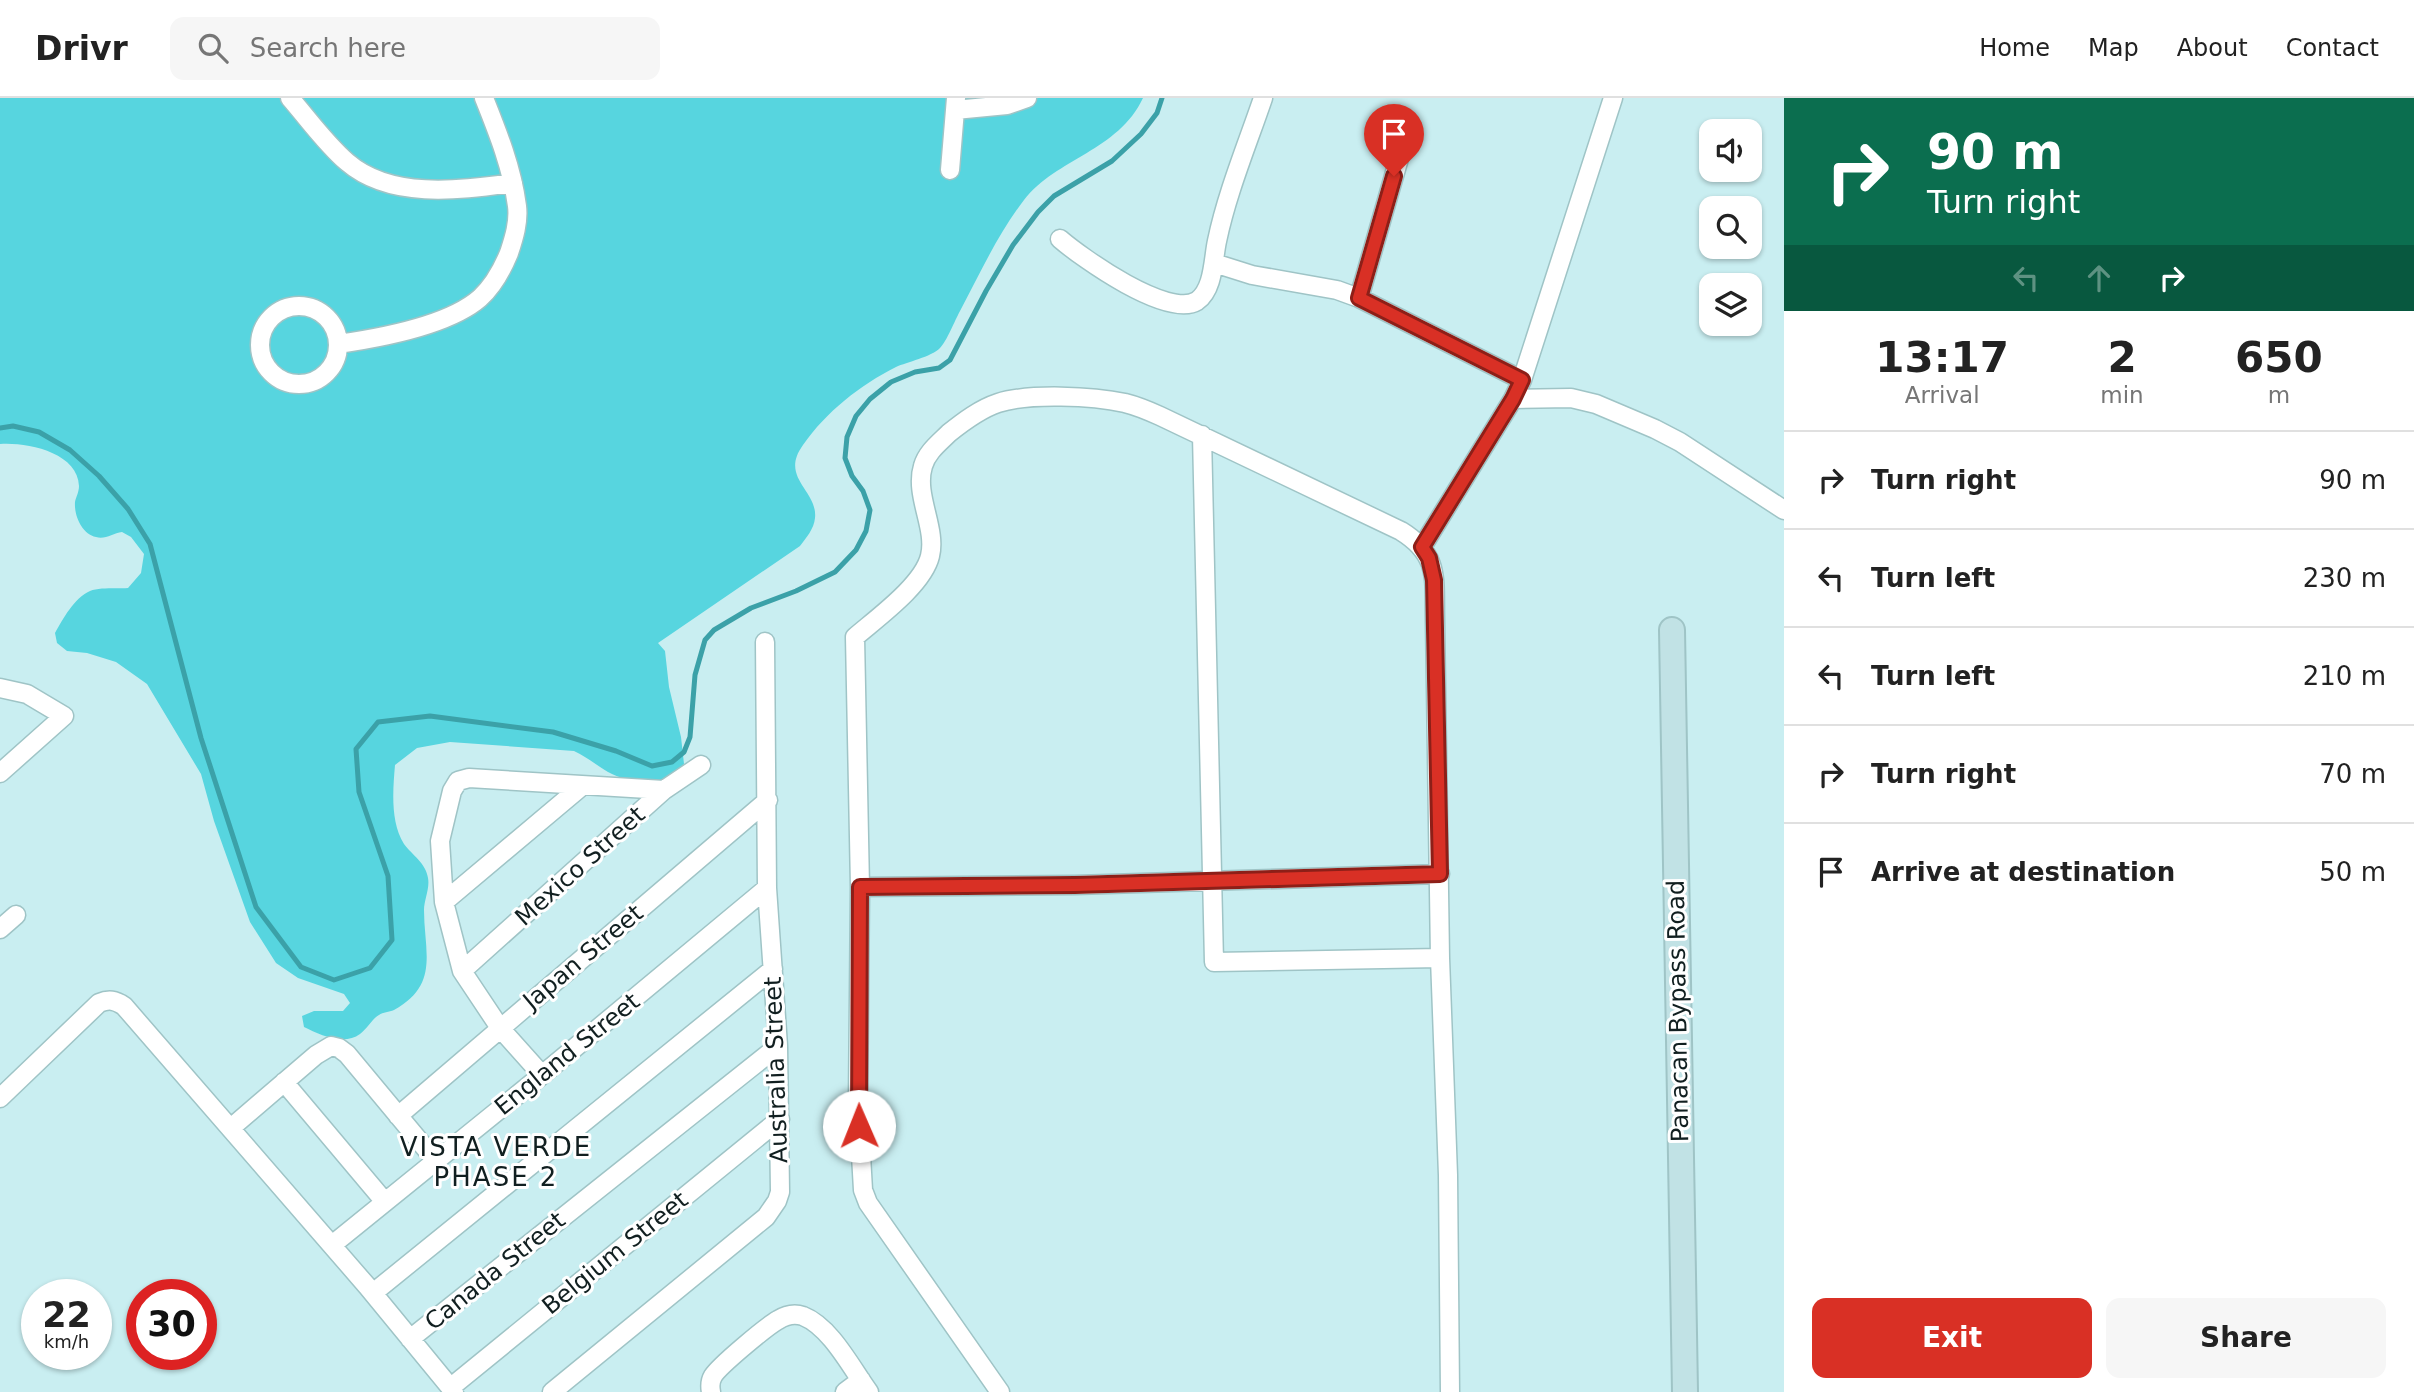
<!DOCTYPE html>
<style>
body{margin:0;font-family:"DejaVu Sans",sans-serif;background:#f6f6f6;color:#222;height:100vh;display:flex;flex-direction:column;font-size:26px;white-space:nowrap}
*{box-sizing:border-box;margin:0}
p{font-size:23px;color:#767676}
.icon{flex:none;width:38px;height:38px;fill:none;stroke:currentColor;stroke-width:2;stroke-linecap:round;stroke-linejoin:round}
.map{position:relative;flex:1;overflow:hidden}
.side{display:flex;flex-direction:column;background:#fff;width:630px}
.side>*{flex:none}
.top-card{background:#0b6e4f;color:#fff;overflow:hidden}
.controls{position:absolute;left:1699px;top:21px;display:grid;gap:14px}
.controls a{display:grid;place-items:center;width:63px;height:63px;border-radius:14px;background:#fff;box-shadow:0 2px 5px #0004;font-size:35px}
.speed{position:absolute;left:21px;top:1181px;display:flex;gap:14px;font-size:35px;font-weight:700;text-align:center}
.speed>*{display:grid;place-content:center;width:91px;height:91px;border-radius:50%;background:#fff;box-shadow:0 2px 5px #0004;line-height:1}
.speed small{font-size:18px;font-weight:400}
.speed .limit{border:10px solid #d22;background:#fff;color:#111}
.pin{position:absolute;display:grid;place-items:center;width:60px;height:60px;color:#fff;margin:-72px -30px;border-radius:50% 50% 50% 0;rotate:-45deg;box-shadow:0 0 7px #0007}
.pin .icon{rotate:45deg}
.me{position:absolute;width:77px;margin:-38px;rotate:359deg;stroke-linejoin:round;filter:drop-shadow(0 0 5px #0008)}
.turn{display:flex;align-items:center;gap:24px;height:147px;padding:0 28px;font-size:32px}
.turn .icon{width:91px;height:91px;stroke-width:2.5}
.turn b{display:block;font-size:49px;line-height:60px}
.lanes{display:flex;align-items:center;height:66px;padding:0 28px;background:#0003;justify-content:center;gap:35px;direction:ltr}
.lanes .off{opacity:.35}
.eta{display:flex;justify-content:space-evenly;align-items:center;height:119px;text-align:center}
.eta b{font-size:42px;font-weight:700;line-height:49px}
.action{display:flex;gap:14px;margin-top:auto;padding:14px 28px}
.action a{flex:1;height:80px;border-radius:14px;background:#d93025;color:#fff;font-size:28px;font-weight:700;line-height:80px;text-align:center}
.action a+a{background:#f6f6f6;color:#222}
ul{padding:0;list-style:none}
li{display:flex;align-items:center;gap:21px;height:98px;padding:0 28px;border-top:2px solid #e0e0e0}
li div{flex:1}
li b{display:block;font-size:26px}
li em{font-style:normal}
header{display:flex;align-items:center;gap:42px;box-sizing:border-box;height:98px;padding:0 35px;background:#fff;border-bottom:2px solid #e0e0e0}
header strong{font-size:33px}
nav{display:flex;gap:38px;margin-inline-start:auto;font-size:24px}
.search{width:490px;height:63px;background:#f6f6f6;display:flex;align-items:center;gap:18px;box-sizing:border-box;padding:0 24px;border-radius:14px;color:#767676;font-size:26px}
main{display:flex;flex:1;min-height:0}
.map>svg:first-child{display:block}
.green{fill:#57d5df}
.lines{fill:none;stroke-linecap:round;stroke-linejoin:round}
.stream{stroke:#3ba1a8;stroke-width:5}
.minor-casing{stroke:#9fc4c6;stroke-width:21}
.secondary-casing{stroke:#9fc4c6;stroke-width:28}
.minor{stroke:#fff;stroke-width:18}
.secondary{stroke:#c1e2e5;stroke-width:24}
.route-casing{stroke:#8d1f18;stroke-width:18}
.route{stroke:#d93025;stroke-width:12}
.labels{text-anchor:middle;dominant-baseline:central;stroke-width:6;stroke-linejoin:round;paint-order:stroke}
.street-label{font-size:24px;fill:#111f20;stroke:#fff}
.neighbourhood-label{font-size:26px;letter-spacing:2px;fill:#111f20;stroke:#fff}
</style>
<header>
<strong>Drivr</strong>
<div class="search"><svg class="icon" aria-label="search" viewBox="0 0 24 24"><circle cx="10" cy="10" r="6"/><path d="M15 15l6 6"/></svg>Search here</div>
<nav><a>Home</a><a>Map</a><a>About</a><a>Contact</a></nav>
</header>
<main>
<div class="map">
<svg width="1784" height="1294" viewBox="0 0 1784 1294">
<rect width="100%" height="100%" fill="#c9eef1"/>
<path class="green" d="M 0,0 L 1143,0 C 1118,53 1057,60 1024,102 C 998,136 980,175 960,213 C 955,222 947,243 940,250 C 931,259 907,264 896,269 C 860,287 826,314 803,347 C 779,380 818,392 815,420 C 814,431 806,440 800,448 L 658,545 L 665,553 L 669,589 L 681,639 L 684,666 C 666,691 633,687 608,674 C 596,667 587,659 574,653 L 450,644 L 417,650 L 395,667 C 393,691 390,724 404,746 C 412,757 426,765 428,780 C 430,790 424,802 424,812 C 424,853 440,887 394,912 C 389,914 383,914 379,917 C 372,921 367,931 360,936 C 344,948 320,937 304,929 L 302,918 L 314,913 L 343,913 L 350,905 L 344,896 L 298,880 L 276,865 L 250,824 L 214,723 L 201,676 L 147,586 L 116,564 L 87,555 L 67,553 L 57,545 L 55,535 C 63,521 74,500 90,493 C 100,489 117,491 128,490 L 141,475 L 144,456 L 131,439 L 122,434 C 113,435 105,442 96,439 C 82,436 74,418 75,404 C 76,399 79,394 79,388 C 78,354 26,344 0,346 Z"/>
<g class="lines">
<path class="stream" d="M 0,330 L 13,328 L 39,334 L 70,352 L 99,378 L 128,411 L 150,446 L 201,640 L 256,809 L 301,869 L 334,882 L 370,870 L 392,842 L 388,778 L 359,694 L 356,651 L 378,624 L 430,618 L 553,634 L 616,653 L 652,668 L 672,664 L 684,654 L 690,639 L 695,577 L 705,542 L 714,532 L 751,510 L 796,493 L 835,474 L 856,452 L 866,433 L 870,412 L 863,393 L 852,378 L 845,360 L 847,339 L 856,318 L 870,301 L 891,284 L 915,274 L 939,270 L 950,262 L 986,193 L 1013,147 L 1038,114 L 1054,98 L 1112,63 L 1141,36 L 1157,15 L 1162,0"/>
<defs>
<path id="minor" d="M 290,0 C 309,22 326,46 347,64 C 391,102 460,92 513,85
M 955,12 L 1007,7 L 1027,0
M 950,72 L 956,0
M 1060,141 C 1082,160 1168,221 1197,203 C 1214,191 1213,161 1217,143 C 1227,95 1247,47 1263,0
M 1214,165 L 1252,177 L 1337,192 L 1359,200 L 1522,282
M 1359,200 L 1408,29
M260 247a39 39 0 1 1 78 0a39 39 0 1 1-78 0Z
M 338,246 C 380,240 448,228 480,200 C 493,188 502,172 509,155 C 514,140 519,124 517,108 C 512,70 498,35 484,0
M 1513,301 L 1571,300 L 1596,306 L 1655,331 L 1680,344 L 1784,412
M 1202,337 L 1214,864 L 1440,860
M 1422,449 L 1513,301 L 1522,282 L 1613,0
M 0,590 L 27,596 L 64,618 L 0,675
M 860,789 L 1075,787 L 1440,776
M 444,804 L 582,688
M 0,831 L 16,817
M 462,873 L 664,692 L 701,667
M 542,977 L 500,930 L 462,873 L 444,804 L 440,743 L 452,693 L 458,683 L 469,680 L 664,692
M 284,984 L 385,1104
M 0,1000 L 99,905 C 109,901 115,902 124,908 L 367,1188 L 454,1294
M 398,1018 L 768,702
M 232,1029 L 316,957 L 331,948 L 339,950 L 347,956 L 436,1063
M 332,1147 L 542,977 L 767,790
M 373,1195 L 773,871
M 410,1241 L 778,948
M 450,1290 L 780,1021
M 552,1294 L 766,1119 L 777,1103 L 780,1094 L 778,948 L 767,790 L 765,544
M 711,1294 C 710,1289 710,1283 713,1278 C 719,1268 767,1228 778,1222 C 786,1217 794,1215 803,1218 C 831,1229 852,1271 869,1294
M 845,1294 L 861,1282
M 1000,1294 L 868,1105 L 863,1092 L 858,1005 L 860,789 L 855,539 C 877,520 923,487 930,458 C 937,430 914,397 923,368 C 927,354 939,345 949,335 C 964,323 980,311 998,305 C 1029,295 1093,298 1125,305 C 1137,308 1149,313 1160,318 L 1401,433 C 1440,457 1434,481 1435,522 L 1440,860 L 1448,1077 L 1450,1294"/>
<path id="secondary" d="M 1672,532 L 1685,1294"/>
</defs>
<use href="#minor" class="minor-casing"/>
<use href="#secondary" class="secondary-casing"/>
<use href="#minor" class="minor"/>
<use href="#secondary" class="secondary"/>
</g>
<g class="lines">
<defs>
<path id="route" d="M 859,1028 L 860,789 L 1075,787 L 1440,776 L 1434,482 L 1429,460 L 1422,449 L 1513,301 L 1522,282 L 1359,200 L 1394,78"/>
</defs>
<use href="#route" class="route-casing"/>
<use href="#route" class="route"/>
</g>
<g class="labels">
<g class="street-label">
<text transform="translate(580 768) rotate(-42)">Mexico Street</text>
<text transform="translate(583 859) rotate(-40)">Japan Street</text>
<text transform="translate(1678 913) rotate(-91)">Panacan Bypass Road</text>
<text transform="translate(567 956) rotate(-39)">England Street</text>
<text transform="translate(776 972) rotate(-92)">Australia Street</text>
<text transform="translate(615 1155) rotate(-39)">Belgium Street</text>
<text transform="translate(495 1173) rotate(-39)">Canada Street</text>
</g>
<g class="neighbourhood-label">
<text x="496" y="1049">VISTA VERDE<tspan x="496" dy="30">PHASE 2</tspan></text>
</g>
</g>
</svg>
<div class="controls">
<a><svg class="icon" aria-label="sound" viewBox="0 0 24 24"><path d="M4 9h4l5-4v14l-5-4H4zM17 9q2 3 0 6"/></svg></a>
<a><svg class="icon" aria-label="search" viewBox="0 0 24 24"><circle cx="10" cy="10" r="6"/><path d="M15 15l6 6"/></svg></a>
<a><svg class="icon" aria-label="layers" viewBox="0 0 24 24"><path d="M12 4l9 5-9 5-9-5zM3 14l9 5 9-5"/></svg></a>
</div>
<div class="speed"><div>22<small>km/h</small></div><div class="limit">30</div></div>
<div class="pin" style="left:1394px;top:78px;background:#d93025"><svg class="icon" aria-label="arrive" viewBox="0 0 24 24"><path d="M6 21V4h12l-3 4 3 4H6"/></svg></div>
<svg class="me" style="left:859px;top:1028px" viewBox="-20 -20 40 40"><circle r="19" fill="#fff"/><path d="M0-13L10 11 0 6-10 11z" fill="#d93025"/></svg>
</div>
<section class="side">
<div class="top-card">
<div class="turn"><svg class="icon" aria-label="right" viewBox="0 0 24 24"><path d="M7 20v-9h11M14 6l5 5-5 5"/></svg><div><b>90 m</b>Turn right</div></div>
<div class="lanes"><svg class="icon off" aria-label="left" viewBox="0 0 24 24"><path d="M17 20v-9H6M10 6l-5 5 5 5"/></svg><svg class="icon off" aria-label="ahead" viewBox="0 0 24 24"><path d="M12 20V5M6 11l6-6 6 6"/></svg><svg class="icon" aria-label="right" viewBox="0 0 24 24"><path d="M7 20v-9h11M14 6l5 5-5 5"/></svg></div>
</div>
<div class="eta">
<div><b>13:17</b><p>Arrival</p></div>
<div><b>2</b><p>min</p></div>
<div><b>650</b><p>m</p></div>
</div>
<ul>
<li><svg class="icon" aria-label="right" viewBox="0 0 24 24"><path d="M7 20v-9h11M14 6l5 5-5 5"/></svg><div><b>Turn right</b></div><em>90 m</em></li>
<li><svg class="icon" aria-label="left" viewBox="0 0 24 24"><path d="M17 20v-9H6M10 6l-5 5 5 5"/></svg><div><b>Turn left</b></div><em>230 m</em></li>
<li><svg class="icon" aria-label="left" viewBox="0 0 24 24"><path d="M17 20v-9H6M10 6l-5 5 5 5"/></svg><div><b>Turn left</b></div><em>210 m</em></li>
<li><svg class="icon" aria-label="right" viewBox="0 0 24 24"><path d="M7 20v-9h11M14 6l5 5-5 5"/></svg><div><b>Turn right</b></div><em>70 m</em></li>
<li><svg class="icon" aria-label="arrive" viewBox="0 0 24 24"><path d="M6 21V4h12l-3 4 3 4H6"/></svg><div><b>Arrive at destination</b></div><em>50 m</em></li>
</ul>
<div class="action"><a>Exit</a><a>Share</a></div>
</section>
</main>
